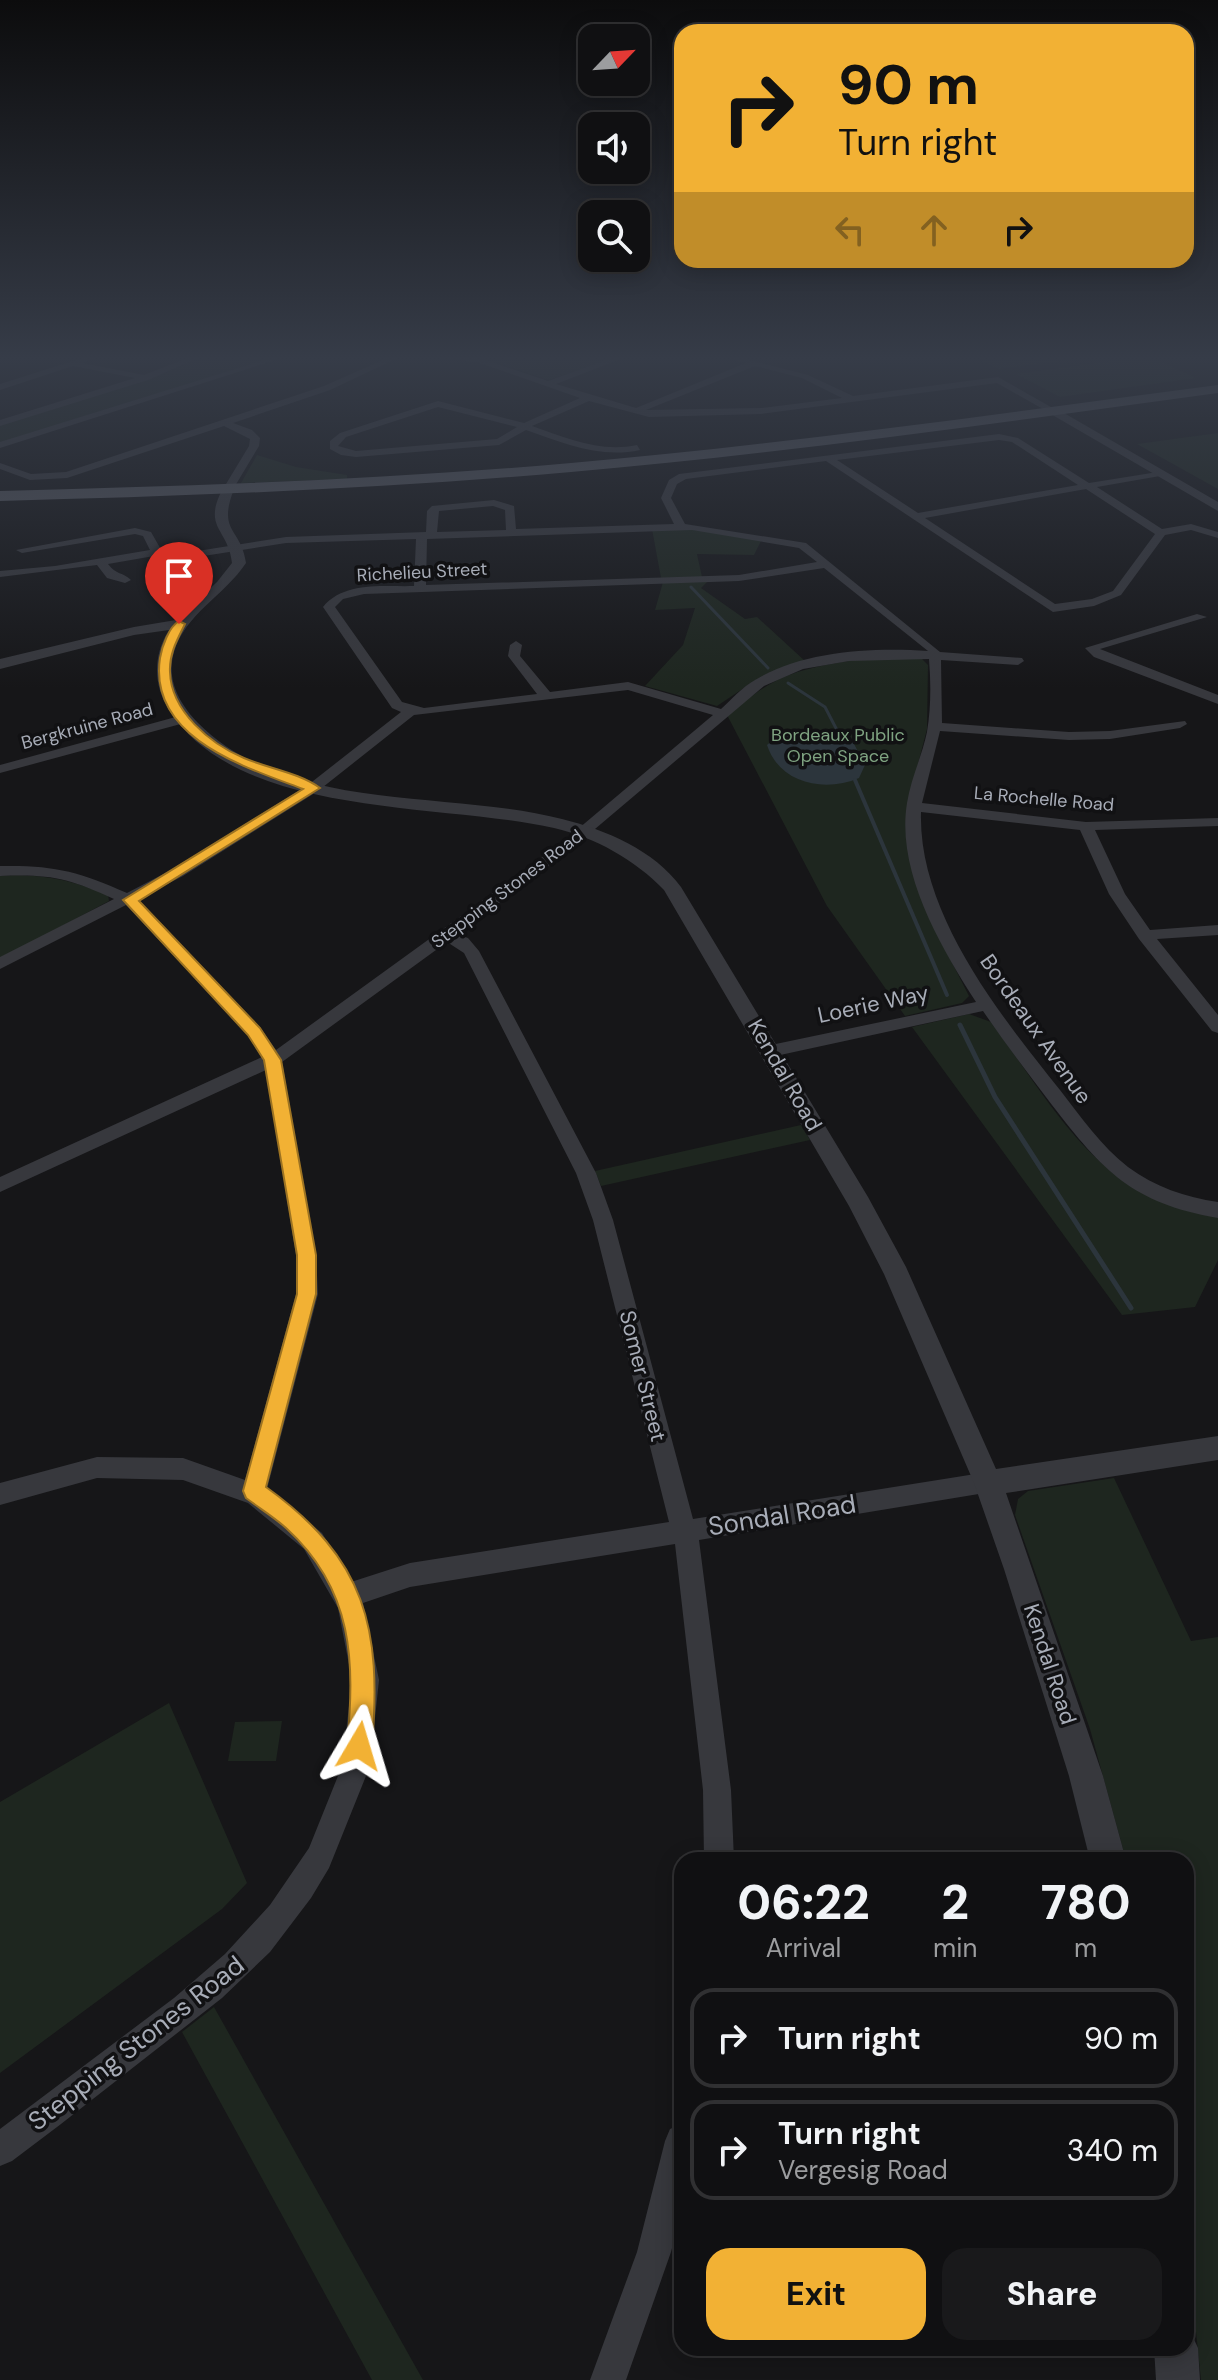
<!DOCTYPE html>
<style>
body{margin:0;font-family:"DM Sans",sans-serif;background:#19191b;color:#f1f3f6;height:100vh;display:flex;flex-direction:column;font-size:30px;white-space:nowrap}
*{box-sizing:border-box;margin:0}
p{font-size:26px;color:#9c9d9f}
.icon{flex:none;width:44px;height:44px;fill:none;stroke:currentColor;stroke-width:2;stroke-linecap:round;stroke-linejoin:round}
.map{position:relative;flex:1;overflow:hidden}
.panel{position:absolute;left:674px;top:1852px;width:520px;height:504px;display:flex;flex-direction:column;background:#101012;border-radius:24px;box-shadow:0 4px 20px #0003,0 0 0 2px #303032}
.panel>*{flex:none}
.banner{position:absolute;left:674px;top:24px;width:520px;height:244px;border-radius:24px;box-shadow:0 4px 20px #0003,0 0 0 2px #303032;background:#f2b134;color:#111;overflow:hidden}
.needle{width:52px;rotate:65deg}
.tools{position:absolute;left:578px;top:24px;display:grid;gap:16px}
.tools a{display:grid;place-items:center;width:72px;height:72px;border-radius:16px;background:#101012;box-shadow:0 4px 20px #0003,0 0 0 2px #303032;font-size:40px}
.pin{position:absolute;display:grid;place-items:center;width:68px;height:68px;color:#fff;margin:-82px -34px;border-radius:50% 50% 50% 0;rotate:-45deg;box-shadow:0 0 8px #0007}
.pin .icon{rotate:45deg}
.me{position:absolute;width:88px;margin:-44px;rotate:7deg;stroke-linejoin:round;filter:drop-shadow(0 0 6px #0008)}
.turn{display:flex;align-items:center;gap:28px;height:168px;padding:0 32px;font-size:36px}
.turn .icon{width:104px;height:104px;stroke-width:2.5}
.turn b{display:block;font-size:56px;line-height:68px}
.lanes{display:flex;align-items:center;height:76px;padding:0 32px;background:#0003;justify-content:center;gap:40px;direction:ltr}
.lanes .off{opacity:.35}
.eta{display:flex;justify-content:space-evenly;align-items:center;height:136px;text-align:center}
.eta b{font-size:48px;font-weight:800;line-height:56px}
.button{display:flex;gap:16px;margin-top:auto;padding:16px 32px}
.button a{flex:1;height:92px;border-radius:24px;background:#f2b134;color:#111;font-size:32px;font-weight:800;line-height:92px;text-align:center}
.button a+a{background:#19191b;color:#f1f3f6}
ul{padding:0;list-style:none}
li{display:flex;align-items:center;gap:24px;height:100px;margin:0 16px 12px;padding:0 16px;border:4px solid #303032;border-radius:24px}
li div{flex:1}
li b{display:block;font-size:30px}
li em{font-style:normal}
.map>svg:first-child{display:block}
.green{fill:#1e261f}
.water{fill:#2c353c}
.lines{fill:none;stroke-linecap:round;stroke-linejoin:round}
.stream-far2{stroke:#2c353c;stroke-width:3}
.stream-far1{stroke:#2c353c;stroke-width:4}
.stream{stroke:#2c353c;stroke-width:5}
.minor{fill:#37383d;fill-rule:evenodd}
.tertiary{fill:#37383d;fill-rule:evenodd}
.primary{fill:#53555c;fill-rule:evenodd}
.route{fill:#f2b134;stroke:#9d7322;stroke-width:2}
.labels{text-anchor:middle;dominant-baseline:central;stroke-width:7;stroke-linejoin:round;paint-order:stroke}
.far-street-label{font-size:18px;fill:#a8adb8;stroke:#111113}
.far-park-label{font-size:18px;fill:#7fa381;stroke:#111113}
.street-label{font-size:22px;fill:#a8adb8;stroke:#111113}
.near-street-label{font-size:26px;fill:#a8adb8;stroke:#111113}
</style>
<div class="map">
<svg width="1218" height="2380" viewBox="0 0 1218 2380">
<rect width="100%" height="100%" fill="#161618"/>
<path class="green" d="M 205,355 L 281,355 L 0,443 L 0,424 L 162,374 Z
M 497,355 L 623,355 L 549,380 L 487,360 Z
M 971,355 L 1086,355 L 1091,357 L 998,369 Z
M 1148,356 L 1196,378 L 1060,397 L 1016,374 Z
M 1218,433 L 1218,489 L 1137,444 Z
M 257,455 L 296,467 L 347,475 L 347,479 L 241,483 Z
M 652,529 L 687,529 L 762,539 L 754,555 L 697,554 L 702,577 L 661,578 Z
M 708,581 L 701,588 L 745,619 L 757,617 L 805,661 L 759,678 L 717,706 L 645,686 L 683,645 L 695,608 L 655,610 L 663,582 Z
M 860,659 L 922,659 L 928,665 L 927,729 L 908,803 L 928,915 L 969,996 L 962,1003 L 905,1016 L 827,906 L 727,715 C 778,673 795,670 860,659 Z
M 0,876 C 43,874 68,879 108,895 L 109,901 L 0,959 Z
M 969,1014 L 991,1022 C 1056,1110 1099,1200 1218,1217 L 1218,1260 L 1195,1307 L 1122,1315 L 912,1027 Z
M 801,1125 L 810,1140 L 601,1186 L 595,1171 Z
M 1114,1478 L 1191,1641 L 1218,1637 L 1218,2380 L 1201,2380 L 1186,2235 L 1186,1860 L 1126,1860 L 1090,1729 L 1015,1515 L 1018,1499 L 1028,1491 Z
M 169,1703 L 247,1883 L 222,1909 L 0,2073 L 0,1802 Z
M 282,1721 L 276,1761 L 228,1761 L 235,1722 Z
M 214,2007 L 423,2380 L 372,2380 L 182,2032 Z"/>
<path class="water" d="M 801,729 L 834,734 L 853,742 L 865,765 L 859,778 C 824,793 779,783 767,745 L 780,734 Z"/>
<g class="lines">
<path class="stream-far2" d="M 691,587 L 768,668
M 788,683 L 825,707 L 840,736"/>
<path class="stream-far1" d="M 855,780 L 947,995"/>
<path class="stream" d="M 960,1025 L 995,1097 L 1131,1308"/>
<path class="minor" d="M 92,355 L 103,355 L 82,363 L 144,375 L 195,355 L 205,355 L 148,380 L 0,426 L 0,420 L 135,378 L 73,366 L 0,390 L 0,384 Z
M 280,355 L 291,355 L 0,448 L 0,442 Z
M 394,355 L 404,355 L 330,390 L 233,423 L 252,430 L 260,438 L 259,446 L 232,491 L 223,489 L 249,446 L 250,439 L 224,426 L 67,478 L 30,480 L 0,469 L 0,463 L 31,474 L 66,472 L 324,386 Z
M 405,355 L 477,357 L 491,355 L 486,360 L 548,381 L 620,355 L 631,355 L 556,384 L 636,408 L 746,363 L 717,355 L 730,355 L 808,375 L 853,396 L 998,377 L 1058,411 L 1050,413 L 997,383 L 761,414 L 649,417 L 589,401 L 532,426 C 567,438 600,453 637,445 L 640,450 C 600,459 564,443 526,430 L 499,445 L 356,457 L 341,455 L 330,449 L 330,441 L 340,433 L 438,401 L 524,423 L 580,398 L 477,362 ZM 755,366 L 802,378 L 842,398 L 761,408 L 646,410 ZM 438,407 L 517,427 L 497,439 L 356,451 L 338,446 L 346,437 Z
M 999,434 L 1018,438 L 1089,483 L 1164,471 L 1164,475 L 1160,476 L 1097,487 L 1162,529 L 1191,524 L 1218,532 L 1218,538 L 1191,530 L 1165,535 L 1121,595 L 1094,606 L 1053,612 L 826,461 L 686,479 L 677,484 L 671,498 L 685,524 L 806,543 L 940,652 L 1022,658 L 1024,661 L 1018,665 L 941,660 L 942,723 L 1069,732 L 1110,731 L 1185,721 L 1187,724 L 1180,728 L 1110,739 L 1069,740 L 940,731 L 922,803 L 1086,822 L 1218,818 L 1218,826 L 1095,830 L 1125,894 L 1150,930 L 1218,925 L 1218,935 L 1157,939 L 1218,1015 L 1218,1033 L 1212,1031 L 1139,939 L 1109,894 L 1080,830 L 921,812 C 918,913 1000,1015 1060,1090 C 1081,1117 1101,1146 1128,1167 C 1155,1187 1185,1197 1218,1202 L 1218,1218 C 1132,1203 1103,1171 1052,1105 C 1028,1074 1005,1043 983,1011 L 771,1057 L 765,1055 L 762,1051 L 771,1045 L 976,1002 C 940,946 896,871 907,803 C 911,778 922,756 927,732 C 931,708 931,683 929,659 L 849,661 L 803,669 L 764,686 L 569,851 L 457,934 L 468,938 L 479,951 L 596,1173 L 613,1220 L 693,1519 L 988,1472 L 997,1475 L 1000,1483 L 997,1491 L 699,1540 L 731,1790 L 734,1860 L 704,1860 L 703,1790 L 675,1544 L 410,1587 L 363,1603 L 379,1680 L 370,1766 L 329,1868 L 311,1898 L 270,1952 L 222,1998 L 61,2124 L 12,2161 L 0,2166 L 0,2129 L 174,1998 L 225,1954 L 270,1905 L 309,1848 L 342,1766 L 352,1680 L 338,1608 L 304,1549 L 248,1503 L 183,1480 L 97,1478 L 0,1505 L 0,1483 L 97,1457 L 183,1458 L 245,1480 L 296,1294 L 296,1255 L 266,1070 L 0,1192 L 0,1177 L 262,1057 L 248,1035 L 126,905 L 0,969 L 0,957 L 114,899 C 68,878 51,874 0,876 L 0,866 C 53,865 78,871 127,893 L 171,870 L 308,785 L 401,712 L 392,708 L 323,607 C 344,581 384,587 414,586 L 416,539 L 286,543 L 172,561 L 154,556 L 108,564 C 116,575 123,572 131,580 L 125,583 L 107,578 L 97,565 L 0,577 L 0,571 L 55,566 L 150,550 L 143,536 L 135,534 L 22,553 L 16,550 L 135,528 L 151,532 L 163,553 L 172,555 L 286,537 L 426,532 L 427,511 L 432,506 L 494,500 L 514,506 L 516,529 L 674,524 L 661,498 L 669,480 L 679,474 ZM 999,440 L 1012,442 L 1078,485 L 918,513 L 837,460 ZM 1086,489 L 1155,534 L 1113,591 L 1092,599 L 1055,604 L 925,518 ZM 493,506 L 505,510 L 506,530 L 437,532 L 439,511 ZM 692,530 L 799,548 L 817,562 L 739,575 L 426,585 L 427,539 ZM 824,568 L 928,651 C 873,647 802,651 755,680 C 742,687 731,700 721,709 L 628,682 L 550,692 L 520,656 L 522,645 L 516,641 L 510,645 L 508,656 L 537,694 L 424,708 L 402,702 L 335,607 L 343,599 L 364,594 L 739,581 ZM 628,690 L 713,715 L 559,845 L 276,1050 L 260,1027 L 138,899 L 183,876 L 318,791 L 414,715 ZM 447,942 L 464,953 L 576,1173 L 593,1220 L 669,1522 L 410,1563 L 351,1582 L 322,1533 L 267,1489 L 318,1294 L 316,1255 L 282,1062 Z
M 1197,614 L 1207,617 L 1100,649 L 1218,695 L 1218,704 L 1094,657 L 1085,648 Z
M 183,715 L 188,716 L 188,722 L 0,773 L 0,765 Z
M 682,2124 L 682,2209 L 671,2252 L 626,2380 L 590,2380 L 637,2252 L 665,2141 L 670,2129 Z"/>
<path class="tertiary" d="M 1049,409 L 1057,409 L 1218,502 L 1218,511 L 1049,413 Z
M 224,486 L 234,489 C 217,533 241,527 246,563 C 225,595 185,614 174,652 C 166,680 179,703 198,723 C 289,814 445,789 562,819 C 606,830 654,850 681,887 L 868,1197 L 906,1267 L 996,1469 L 1218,1436 L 1218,1460 L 1006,1493 L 1103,1776 L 1126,1860 L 1090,1860 L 1069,1776 L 1004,1569 L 974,1483 L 884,1274 L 849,1206 L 664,890 C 634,859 596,838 554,828 C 441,802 239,819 169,710 C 153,685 153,655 169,630 L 134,635 L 0,669 L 0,659 L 134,627 L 176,620 L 217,582 L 232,563 C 228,527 201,529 224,486 Z
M 1186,2330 L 1191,2333 L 1198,2348 L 1200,2380 L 1156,2380 L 1154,2348 L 1186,2348 Z"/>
<path class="primary" d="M 1218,385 L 1218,393 C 1003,422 788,453 571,472 C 381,489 191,496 0,501 L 0,491 C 191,486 381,480 571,463 C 788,444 1003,413 1218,385 Z"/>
</g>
<linearGradient id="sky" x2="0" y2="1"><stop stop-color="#0c0c0d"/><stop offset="0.52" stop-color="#363c48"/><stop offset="1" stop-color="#363c48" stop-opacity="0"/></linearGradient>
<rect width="1218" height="688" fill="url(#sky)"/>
<path class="route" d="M 179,621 L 185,624 C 177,640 169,654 170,672 C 171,711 210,744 244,758 C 267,768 300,773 320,788 L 139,901 L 260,1028 L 281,1060 L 316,1255 L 316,1294 L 266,1487 C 366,1559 382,1628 372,1746 L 368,1755 L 359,1759 L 350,1755 L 347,1746 C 355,1662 354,1590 286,1528 C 274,1517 259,1508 246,1498 L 243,1491 L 297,1294 L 297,1255 L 264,1060 L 248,1035 L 123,900 L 303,789 C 245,767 148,738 160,658 C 162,646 169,627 179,621 Z"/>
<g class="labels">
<g class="far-street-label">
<text transform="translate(422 572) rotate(-3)">Richelieu Street</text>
<text transform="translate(87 726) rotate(-15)">Bergkruine Road</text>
<text transform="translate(1044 799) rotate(5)">La Rochelle Road</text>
<text transform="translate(507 889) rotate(-37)">Stepping Stones Road</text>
</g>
<g class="far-park-label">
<text x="838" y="735">Bordeaux Public<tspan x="838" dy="21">Open Space</tspan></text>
</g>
<g class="street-label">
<text transform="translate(873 1004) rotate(-12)">Loerie Way</text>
<text transform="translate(1036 1029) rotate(55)">Bordeaux Avenue</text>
<text transform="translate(785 1075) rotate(60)">Kendal Road</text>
<text transform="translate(643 1376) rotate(76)">Somer Street</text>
<text transform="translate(1050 1664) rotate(72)">Kendal Road</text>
</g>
<g class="near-street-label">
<text transform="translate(782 1515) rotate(-9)">Sondal Road</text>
<text transform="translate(136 2043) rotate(-38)">Stepping Stones Road</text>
</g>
</g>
</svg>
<div class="tools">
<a><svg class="needle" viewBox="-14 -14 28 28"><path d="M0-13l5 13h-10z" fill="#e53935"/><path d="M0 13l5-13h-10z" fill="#9c9d9f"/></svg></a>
<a><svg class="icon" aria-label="sound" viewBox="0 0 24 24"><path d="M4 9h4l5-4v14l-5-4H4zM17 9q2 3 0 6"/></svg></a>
<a><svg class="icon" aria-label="search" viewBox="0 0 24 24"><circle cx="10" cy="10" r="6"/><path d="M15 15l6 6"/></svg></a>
</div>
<div class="pin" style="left:179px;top:624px;background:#d93025"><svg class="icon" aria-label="arrive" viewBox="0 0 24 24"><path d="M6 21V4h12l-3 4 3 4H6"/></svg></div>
<svg class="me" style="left:359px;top:1746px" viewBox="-20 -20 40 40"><path d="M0-17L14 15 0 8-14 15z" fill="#f2b134" stroke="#fff" stroke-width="4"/></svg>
<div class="banner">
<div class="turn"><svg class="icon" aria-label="right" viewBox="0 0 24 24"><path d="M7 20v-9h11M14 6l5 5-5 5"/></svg><div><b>90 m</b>Turn right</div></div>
<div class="lanes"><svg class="icon off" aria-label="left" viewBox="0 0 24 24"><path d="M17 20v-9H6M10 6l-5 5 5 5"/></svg><svg class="icon off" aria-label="ahead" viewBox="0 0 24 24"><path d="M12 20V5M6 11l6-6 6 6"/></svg><svg class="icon" aria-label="right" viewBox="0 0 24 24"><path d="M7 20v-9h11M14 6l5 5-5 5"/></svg></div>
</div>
<section class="panel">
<div class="eta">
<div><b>06:22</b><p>Arrival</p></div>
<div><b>2</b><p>min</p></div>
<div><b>780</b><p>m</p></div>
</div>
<ul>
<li><svg class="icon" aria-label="right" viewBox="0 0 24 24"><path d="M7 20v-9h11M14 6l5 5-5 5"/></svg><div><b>Turn right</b></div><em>90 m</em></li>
<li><svg class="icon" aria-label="right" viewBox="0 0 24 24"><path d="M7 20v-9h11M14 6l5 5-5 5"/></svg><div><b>Turn right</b><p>Vergesig Road</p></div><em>340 m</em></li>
</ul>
<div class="button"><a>Exit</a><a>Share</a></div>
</section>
</div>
